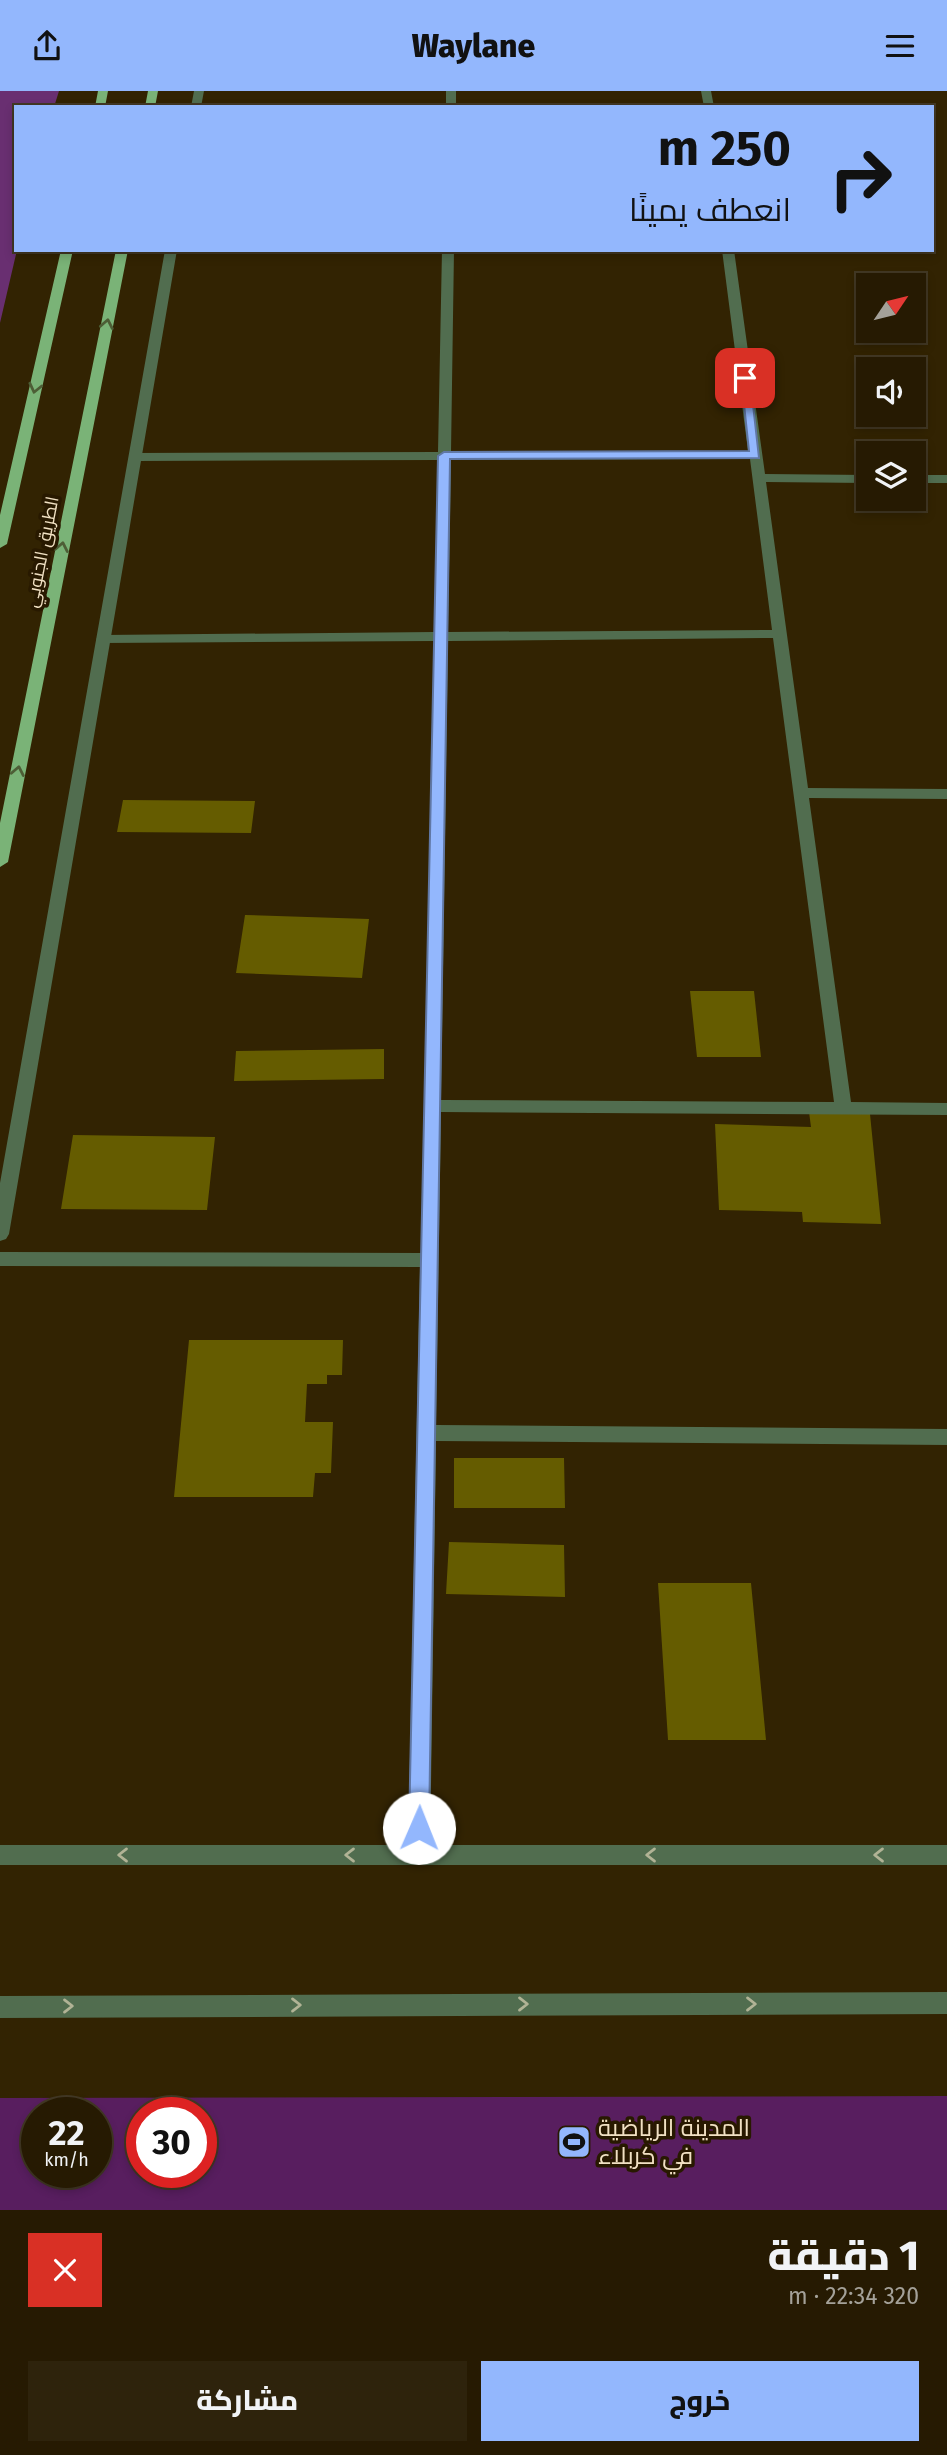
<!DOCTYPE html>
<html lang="ar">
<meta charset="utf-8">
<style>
body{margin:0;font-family:"Fira Sans",Cairo,sans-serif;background:#2e230c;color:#f1f3f6;direction:rtl;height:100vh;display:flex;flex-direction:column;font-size:26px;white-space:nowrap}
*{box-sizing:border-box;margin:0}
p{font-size:23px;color:#a4a199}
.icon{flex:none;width:38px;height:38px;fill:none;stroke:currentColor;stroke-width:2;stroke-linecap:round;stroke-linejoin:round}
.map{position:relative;height:2119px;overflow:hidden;direction:ltr}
.panel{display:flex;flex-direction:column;background:#261a02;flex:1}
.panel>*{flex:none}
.banner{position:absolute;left:14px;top:14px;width:920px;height:147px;border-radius:0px;box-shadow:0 4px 10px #0003,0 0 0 2px #423824;direction:rtl;background:#93b7fd;color:#111;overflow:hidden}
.needle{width:46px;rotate:55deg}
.fabs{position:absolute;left:856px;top:182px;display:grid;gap:14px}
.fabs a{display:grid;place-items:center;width:70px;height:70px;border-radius:0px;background:#261a02;box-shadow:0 4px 10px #0003,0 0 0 2px #423824;font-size:35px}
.speed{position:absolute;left:21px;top:2006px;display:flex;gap:14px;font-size:35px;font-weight:700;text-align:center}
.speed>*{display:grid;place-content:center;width:91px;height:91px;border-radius:50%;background:#261a02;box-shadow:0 4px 10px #0003,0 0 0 2px #423824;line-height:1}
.speed small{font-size:18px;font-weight:400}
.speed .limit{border:10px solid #d22;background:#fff;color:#111}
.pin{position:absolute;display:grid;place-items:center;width:60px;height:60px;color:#fff;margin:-30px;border-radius:14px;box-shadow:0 4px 10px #0006}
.me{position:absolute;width:77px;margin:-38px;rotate:1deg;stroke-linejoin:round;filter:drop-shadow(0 0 5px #0008)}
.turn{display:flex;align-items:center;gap:24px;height:147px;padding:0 28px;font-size:32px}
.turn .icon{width:91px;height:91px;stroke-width:2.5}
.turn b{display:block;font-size:49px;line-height:60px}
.round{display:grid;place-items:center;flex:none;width:74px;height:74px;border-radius:0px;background:#2e230c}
.headline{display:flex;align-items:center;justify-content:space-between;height:119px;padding:0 28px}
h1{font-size:42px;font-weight:800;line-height:52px}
.action{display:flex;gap:14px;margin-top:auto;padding:14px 28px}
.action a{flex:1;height:80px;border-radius:0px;background:#93b7fd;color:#111;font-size:28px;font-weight:800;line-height:80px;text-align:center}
.action a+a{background:#2e230c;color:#f1f3f6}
header{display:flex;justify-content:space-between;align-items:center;height:91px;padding:0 28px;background:#93b7fd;color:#111;font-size:32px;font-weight:800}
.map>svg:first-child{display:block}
.green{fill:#581e5f;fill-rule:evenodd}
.forest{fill:#692f71}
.building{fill:#655c00}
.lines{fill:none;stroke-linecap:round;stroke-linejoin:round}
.minor{fill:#516d4f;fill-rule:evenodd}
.tertiary{fill:#516d4f;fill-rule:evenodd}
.primary{fill:#7ab377;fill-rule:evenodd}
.oneway{stroke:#4d5e36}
.oneway2{stroke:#b1b395}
.route{fill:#93b7fd;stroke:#6077a4;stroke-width:2}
.labels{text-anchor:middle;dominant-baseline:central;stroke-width:7;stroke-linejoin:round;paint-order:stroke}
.far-street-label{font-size:18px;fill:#f1e1c3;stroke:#281900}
.near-poi-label{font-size:24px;fill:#f1e1c3;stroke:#281900;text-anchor:start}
</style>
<header><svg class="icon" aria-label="menu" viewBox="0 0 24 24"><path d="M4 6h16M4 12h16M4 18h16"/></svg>Waylane<svg class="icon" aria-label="share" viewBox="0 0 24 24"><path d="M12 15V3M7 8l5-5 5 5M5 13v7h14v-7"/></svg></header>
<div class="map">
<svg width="947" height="2119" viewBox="0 0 947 2119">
<rect width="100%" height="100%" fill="#322302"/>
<path class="green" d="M 947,2005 L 947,2119 L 0,2119 L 0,2007 ZM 37,2021 L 96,2021 L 96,2081 L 37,2081 ZM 142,2021 L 201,2021 L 201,2081 L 142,2081 Z"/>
<path class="forest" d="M 0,0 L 59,0 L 54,16 L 16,16 L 17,159 L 0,232 Z"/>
<path class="building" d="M 123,709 L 255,710 L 251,742 L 117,741 Z
M 245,824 L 369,828 L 362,887 L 236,882 Z
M 690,900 L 754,900 L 761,966 L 697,966 Z
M 384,958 L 384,988 L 234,990 L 236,960 Z
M 809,1021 L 870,1023 L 881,1133 L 803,1131 L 802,1121 L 719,1119 L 715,1033 L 811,1036 Z
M 73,1044 L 215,1046 L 207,1119 L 61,1118 Z
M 189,1249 L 343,1249 L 342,1284 L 327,1284 L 327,1293 L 307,1293 L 305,1331 L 333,1331 L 331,1382 L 315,1382 L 313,1406 L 174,1406 Z
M 454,1367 L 564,1367 L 565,1417 L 454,1417 Z
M 449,1451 L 564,1454 L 565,1506 L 446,1503 Z
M 658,1492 L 751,1492 L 766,1649 L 668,1649 Z"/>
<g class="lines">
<path class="minor" d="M 446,0 L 456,0 L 456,16 L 446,16 Z
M 701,0 L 711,0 L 714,16 L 704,16 Z
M 442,159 L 454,159 L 451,361 L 748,360 L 722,159 L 734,159 L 765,383 L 868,384 L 868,392 L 766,391 L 808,697 L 947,698 L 947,708 L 809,707 L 851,1011 L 947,1012 L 947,1024 L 441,1021 L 436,1334 L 947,1338 L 947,1354 L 436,1350 L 430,1763 L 427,1770 L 419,1773 L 411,1770 L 408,1763 L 420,1176 L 0,1175 L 0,1161 L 421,1162 L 434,550 L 103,552 L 96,548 L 103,544 L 434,541 L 438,369 L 135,370 L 129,366 L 135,362 L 438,361 ZM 750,368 L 772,539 L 448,541 L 451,369 ZM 773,547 L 834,1011 L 441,1009 L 448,550 Z
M 914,384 L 947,384 L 947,392 L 914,392 Z"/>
<path class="tertiary" d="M 194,0 L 204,0 L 201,16 L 191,16 Z
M 165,159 L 177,159 L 9,1143 L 6,1148 L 0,1150 L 0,1092 Z
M 0,1754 L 947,1754 L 947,1774 L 0,1774 Z
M 947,1901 L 947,1923 L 0,1927 L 0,1905 Z"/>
<path class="primary" d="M 98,0 L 108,0 L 105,16 L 95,16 Z
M 148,0 L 158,0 L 155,16 L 145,16 Z
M 61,159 L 73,159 L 7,453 L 0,457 L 0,424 Z
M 116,159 L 128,159 L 8,771 L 0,776 L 0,732 Z"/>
</g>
<defs><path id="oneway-chevron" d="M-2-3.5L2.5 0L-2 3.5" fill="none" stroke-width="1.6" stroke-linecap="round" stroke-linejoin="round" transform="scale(1.75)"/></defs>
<g class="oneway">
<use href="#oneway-chevron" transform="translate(107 233) rotate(-79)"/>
<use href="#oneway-chevron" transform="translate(35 297) rotate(103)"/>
<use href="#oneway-chevron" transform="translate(62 456) rotate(-79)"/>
<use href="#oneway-chevron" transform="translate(18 680) rotate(-79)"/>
</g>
<g class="oneway2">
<use href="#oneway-chevron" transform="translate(123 1764) rotate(180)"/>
<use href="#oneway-chevron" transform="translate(350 1764) rotate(180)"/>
<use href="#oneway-chevron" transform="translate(651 1764) rotate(-180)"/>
<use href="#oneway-chevron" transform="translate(879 1764) rotate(-180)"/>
<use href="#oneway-chevron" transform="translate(523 1913)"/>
<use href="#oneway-chevron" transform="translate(751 1913)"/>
<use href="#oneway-chevron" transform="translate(296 1914)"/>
<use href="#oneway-chevron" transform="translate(68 1915)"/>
</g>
<path class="route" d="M 741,285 L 750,287 L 759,367 L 450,368 L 429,1737 L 426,1744 L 419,1746 L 412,1744 L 409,1737 L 438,365 L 444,361 L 749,360 Z"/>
<defs>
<symbol id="stadium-square" viewBox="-11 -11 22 22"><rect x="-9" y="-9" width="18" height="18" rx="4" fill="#93b7fd" stroke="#281900"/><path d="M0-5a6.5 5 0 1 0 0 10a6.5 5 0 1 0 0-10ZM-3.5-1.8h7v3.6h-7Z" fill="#111"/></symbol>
</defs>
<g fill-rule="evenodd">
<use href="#stadium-square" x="555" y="2032" width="38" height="38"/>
</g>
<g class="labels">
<g class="far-street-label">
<text transform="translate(42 461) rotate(-79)">الطريق الجنوبي</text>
</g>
<g class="near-poi-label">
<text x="598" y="2037">المدينة الرياضية<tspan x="598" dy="28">في كربلاء</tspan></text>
</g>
</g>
</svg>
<div class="fabs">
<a><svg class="needle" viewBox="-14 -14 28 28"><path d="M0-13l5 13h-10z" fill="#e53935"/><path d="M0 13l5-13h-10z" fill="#a4a199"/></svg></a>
<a><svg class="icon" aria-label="sound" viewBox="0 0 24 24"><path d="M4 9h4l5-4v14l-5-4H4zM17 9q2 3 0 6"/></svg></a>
<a><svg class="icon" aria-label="layers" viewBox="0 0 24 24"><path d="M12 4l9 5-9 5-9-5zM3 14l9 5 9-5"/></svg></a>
</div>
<div class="speed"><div>22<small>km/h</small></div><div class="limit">30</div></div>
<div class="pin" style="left:745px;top:287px;background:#d93025"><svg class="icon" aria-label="arrive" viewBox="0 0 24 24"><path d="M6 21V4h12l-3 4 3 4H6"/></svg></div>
<svg class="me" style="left:419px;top:1737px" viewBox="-20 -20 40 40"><circle r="19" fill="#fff"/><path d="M0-13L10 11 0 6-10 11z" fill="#93b7fd"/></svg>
<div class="banner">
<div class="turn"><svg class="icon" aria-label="right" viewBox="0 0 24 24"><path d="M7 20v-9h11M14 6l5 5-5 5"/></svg><div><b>250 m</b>انعطف يمينًا</div></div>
</div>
</div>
<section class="panel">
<div class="headline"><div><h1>1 دقيقة</h1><p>320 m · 22:34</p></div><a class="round" style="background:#d93025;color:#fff"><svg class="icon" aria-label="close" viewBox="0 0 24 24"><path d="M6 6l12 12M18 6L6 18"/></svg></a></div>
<div class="action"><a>خروج</a><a>مشاركة</a></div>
</section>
